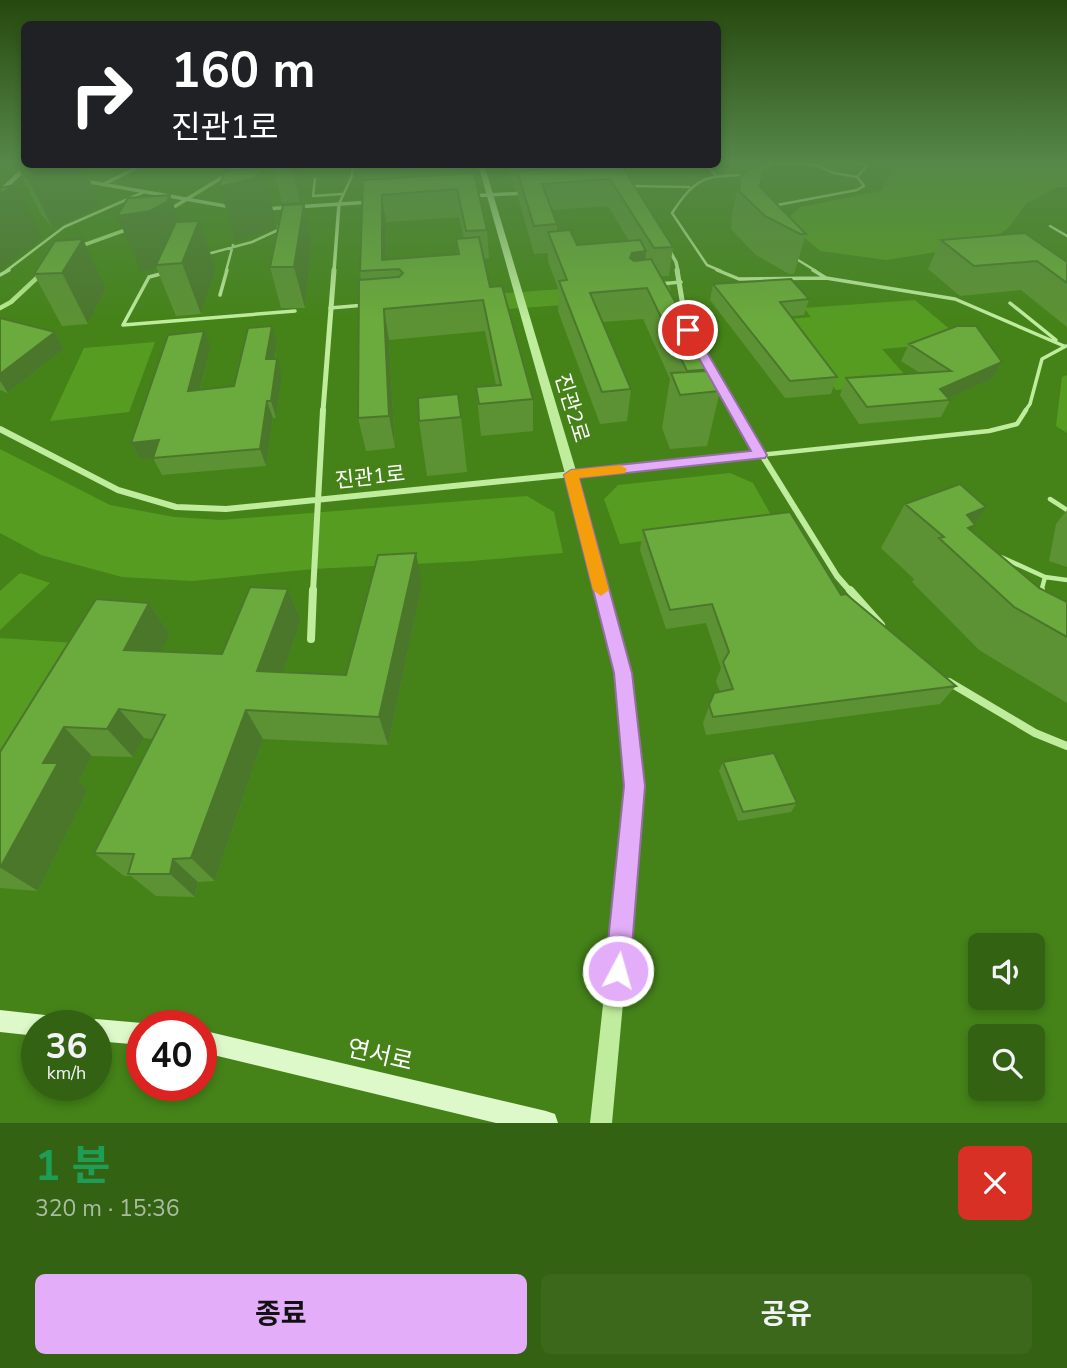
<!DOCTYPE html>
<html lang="ko">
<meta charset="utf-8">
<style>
body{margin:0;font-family:"Nunito Sans","Noto Sans KR",sans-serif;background:#3c681c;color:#f1f3f6;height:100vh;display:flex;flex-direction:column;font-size:26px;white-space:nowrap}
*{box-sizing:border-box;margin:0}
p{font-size:23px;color:#a9bca0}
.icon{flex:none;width:38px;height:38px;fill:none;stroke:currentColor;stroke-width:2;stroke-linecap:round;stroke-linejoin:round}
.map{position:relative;height:1123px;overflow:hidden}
.details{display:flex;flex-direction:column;background:#346213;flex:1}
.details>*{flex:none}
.banner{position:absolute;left:21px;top:21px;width:700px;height:147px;border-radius:10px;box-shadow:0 4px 10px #0003;background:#202124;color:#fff;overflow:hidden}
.tools{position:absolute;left:968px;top:933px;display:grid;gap:14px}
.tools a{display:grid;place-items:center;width:77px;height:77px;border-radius:10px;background:#346213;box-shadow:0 4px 10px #0003;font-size:35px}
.speed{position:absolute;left:21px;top:1010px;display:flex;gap:14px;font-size:35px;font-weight:700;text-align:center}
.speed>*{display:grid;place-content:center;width:91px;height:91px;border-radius:50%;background:#346213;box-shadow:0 4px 10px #0003;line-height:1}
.speed small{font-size:18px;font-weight:400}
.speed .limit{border:10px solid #d22;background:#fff;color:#111}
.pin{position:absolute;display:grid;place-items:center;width:60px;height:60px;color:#fff;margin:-30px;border:4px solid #fff;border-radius:50%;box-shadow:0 2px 7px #0007}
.me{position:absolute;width:77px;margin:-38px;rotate:6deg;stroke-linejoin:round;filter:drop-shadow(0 0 5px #0008)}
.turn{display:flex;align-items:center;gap:24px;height:147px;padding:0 35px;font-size:32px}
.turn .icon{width:91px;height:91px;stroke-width:2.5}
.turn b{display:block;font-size:49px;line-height:60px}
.round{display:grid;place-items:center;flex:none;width:74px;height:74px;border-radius:10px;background:#3c681c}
.overview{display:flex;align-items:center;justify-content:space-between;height:119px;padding:0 35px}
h1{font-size:42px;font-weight:700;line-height:52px;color:#1e9e55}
.cta{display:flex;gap:14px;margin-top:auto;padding:14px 35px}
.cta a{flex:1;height:80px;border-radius:10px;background:#e3adfa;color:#111;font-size:28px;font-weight:700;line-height:80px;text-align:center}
.cta a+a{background:#3c681c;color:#f1f3f6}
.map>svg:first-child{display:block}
.green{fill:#569c21}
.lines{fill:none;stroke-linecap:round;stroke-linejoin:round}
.stream-far1{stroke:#b9ee8f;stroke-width:3.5}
.stream{stroke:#b9ee8f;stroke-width:4.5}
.service-far3{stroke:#bfec9d;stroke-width:2.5}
.service-far2{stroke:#bfec9d;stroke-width:3.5}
.service-far1{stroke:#bfec9d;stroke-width:4.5}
.service{stroke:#bfec9d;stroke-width:6}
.minor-far3{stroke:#bfec9d;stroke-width:3.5}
.minor-far2{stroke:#bfec9d;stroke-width:5}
.minor-far1{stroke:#bfec9d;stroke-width:6}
.minor{stroke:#bfec9d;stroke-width:8}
.tertiary{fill:#bfec9d;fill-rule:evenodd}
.secondary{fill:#ddf8c9;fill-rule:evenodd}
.wall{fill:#5c9234;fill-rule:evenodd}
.shaded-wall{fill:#4b772b}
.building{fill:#6baa3d;stroke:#4b772b;stroke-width:2}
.route{fill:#e3adfa;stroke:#9470a2;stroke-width:2}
.slow{fill:#f59e0b}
.labels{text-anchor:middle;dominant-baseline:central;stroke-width:7;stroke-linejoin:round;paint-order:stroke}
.street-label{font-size:21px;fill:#fff;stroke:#458319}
.near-street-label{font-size:24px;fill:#fff;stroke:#458319}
</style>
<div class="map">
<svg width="1067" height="1123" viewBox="0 0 1067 1123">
<rect width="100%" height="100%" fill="#458319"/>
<path class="green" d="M 890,162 L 1067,162 L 1067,187 L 1058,187 L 1027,203 L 1007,229 L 981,245 L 886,260 L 820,251 L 785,221 L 800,207 L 881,191 L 896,167 Z
M 669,281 L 671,297 L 413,316 L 412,300 Z
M 915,300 L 959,337 L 928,345 L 882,349 L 912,383 L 836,390 L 781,320 L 811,317 L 804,308 Z
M 155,342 L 129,412 L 50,421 L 84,348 Z
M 1067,375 L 1067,433 L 1056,426 L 1062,377 Z
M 0,449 L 110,505 L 174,517 L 221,520 L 527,496 L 554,512 L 563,553 L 472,561 L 313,569 L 192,581 L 122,577 L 41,555 L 0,533 Z
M 730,473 L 753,483 L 776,524 L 620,544 L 604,499 L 618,485 Z
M 20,573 L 50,583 L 0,630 L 0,591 Z
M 0,638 L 75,643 L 0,768 Z"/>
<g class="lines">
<path class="stream-far1" d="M 169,210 L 244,164
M 78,247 L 131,228"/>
<path class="stream" d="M 0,308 L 11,302 L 41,274"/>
<path class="service-far3" d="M 775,163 L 816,165 L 834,173 L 857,177
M 706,164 L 716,176
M 123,167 L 125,164
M 759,172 L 774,162
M 315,179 L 313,196 L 342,194
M 630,186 L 689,187
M 339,204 L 352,176 L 353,164
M 772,206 L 857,190 L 864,186 L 857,177 L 866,167 L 859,162
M 1050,226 L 1067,236
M 204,255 L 252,242 L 278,230 L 279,225
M 793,257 L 816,271
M 6,271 L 64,227 L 144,192
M 226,271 L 233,245
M 721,271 L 707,265 L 672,213 C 696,177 704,176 746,175"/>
<path class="service-far2" d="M 717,270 L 739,279 L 826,278 L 955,299 L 1064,346
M 813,270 L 826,278
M 164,273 L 149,277 L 123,325 L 295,311
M 0,275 L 9,270
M 660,284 L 681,282
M 220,295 L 227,270
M 1010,303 L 1056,340
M 330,308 L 365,305
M 1025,411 L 1030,404 L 1042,359 L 1066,346"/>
<path class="service-far1" d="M 760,455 L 989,431 L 1017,424 L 1026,410
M 1050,499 L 1067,510
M 1001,557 L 1045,577 L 1067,580
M 1041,592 L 1045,577"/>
<path class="service" d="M 1041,594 L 1042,590"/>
<path class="minor-far3" d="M 84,181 L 231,207
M 104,184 L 144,164
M 470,196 L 525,193
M 264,209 L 371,202
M 668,248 L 676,262 L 678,271
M 334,271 L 339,204"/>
<path class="minor-far2" d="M 677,270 L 686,324
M 708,365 L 735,411
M 323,411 L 334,270"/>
<path class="minor-far1" d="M 734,410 L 837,576 L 851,592
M 0,429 L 118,490 L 176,507 L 226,509 L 760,455
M 313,592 L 323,410"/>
<path class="minor" d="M 850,590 L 881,625
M 311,639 L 313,590
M 949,682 L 1035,733 L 1067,746"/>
<path class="tertiary" d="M 478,164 L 484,164 L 580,484 L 630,673 L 643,786 L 612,1123 L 590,1123 L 627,786 L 616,673 L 568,484 Z"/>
<path class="secondary" d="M 26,164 L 33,164 L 0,195 L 0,189 Z
M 0,1010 L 45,1015 L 53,1018 L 56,1026 L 37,1026 L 37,1036 L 0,1032 Z
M 96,1019 L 142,1023 L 149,1026 L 142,1026 L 142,1045 L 96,1041 L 96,1026 L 87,1026 L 88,1022 Z
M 201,1030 L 546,1111 L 555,1114 L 558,1123 L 496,1123 L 201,1052 Z"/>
</g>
<path class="wall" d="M 15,162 L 24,164 L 83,164 L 101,207 L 53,228 L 41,214 Z
M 272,164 L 299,164 L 304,183 L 300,202 L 282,203 Z
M 354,164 L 471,164 L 472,173 L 487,230 L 489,258 L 484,259 L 490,287 L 533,399 L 533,431 L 481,436 L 476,387 L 496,385 L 485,331 L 389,340 L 395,448 L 366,451 L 358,418 L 361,280 L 360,271 L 363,184 L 362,175 L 356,175 ZM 459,217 L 464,238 L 456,239 L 457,254 L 387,259 L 386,222 Z
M 506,164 L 621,165 L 673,247 L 669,276 L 661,276 L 713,369 L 711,377 L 720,391 L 707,446 L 670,449 L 662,428 L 670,379 L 643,319 L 602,322 L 631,389 L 627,421 L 600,424 L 558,311 L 559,291 L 548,261 L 548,253 L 534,254 L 518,197 L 517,189 L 515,189 ZM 608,206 L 629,241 L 577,245 L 557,231 L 557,224 L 552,210 Z
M 740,176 L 760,187 L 806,234 L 794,274 L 789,274 L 756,255 L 731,229 L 732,213 Z
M 304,204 L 312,242 L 305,308 L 281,308 L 270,267 Z
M 180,222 L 216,269 L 201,314 L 176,316 L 157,269 L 141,272 Z
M 941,240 L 1067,262 L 1067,327 L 1021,290 L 960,296 L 928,269 Z
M 55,241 L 106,289 L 88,324 L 62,326 L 34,274 Z
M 713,284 L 809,299 L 804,315 L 791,316 L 837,377 L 831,394 L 785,398 L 710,300 Z
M 0,318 L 55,332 L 64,349 L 8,393 L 0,390 Z
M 277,343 L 275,359 L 282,375 L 276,418 L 273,418 L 266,466 L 162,475 L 153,458 L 140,460 L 131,443 L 211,347 L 200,390 L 234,386 Z
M 909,344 L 1002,362 L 992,379 L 948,398 L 950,400 L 941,417 L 859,424 L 840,395 L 846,378 L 920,373 L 901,361 Z
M 461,417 L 467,472 L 427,476 L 419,421 Z
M 905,504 L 975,524 L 971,530 L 1039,588 L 1067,602 L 1067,703 L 979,650 L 912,582 L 914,579 L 881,548 Z
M 1067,510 L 1067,567 L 1049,561 L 1056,524 Z
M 643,530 L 841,595 L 956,686 L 940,704 L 706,735 L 703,723 L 714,693 L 720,692 L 716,681 L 721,668 L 706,623 L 666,629 L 640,550 Z
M 422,585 L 388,745 L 263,739 L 215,881 L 198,882 L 195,897 L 156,896 L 131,876 L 124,876 L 94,853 L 152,739 L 144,738 L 133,757 L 92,756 L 79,781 L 88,790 L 38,891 L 0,888 L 0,752 L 149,603 L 170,634 L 161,651 L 222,654 L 288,589 L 301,620 L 283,672 L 346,675 Z
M 723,762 L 797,803 L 791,812 L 738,821 L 719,771 Z"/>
<path class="shaded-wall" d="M 55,164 L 83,164 L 101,207 L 53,228 L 26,176 Z
M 291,164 L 299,164 L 304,183 L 300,202 Z
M 262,169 L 276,221 L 274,228 L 267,232 L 236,241 L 219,187 Z
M 15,185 L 43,238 L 0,270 L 0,194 Z
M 170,195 L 189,247 L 199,221 L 216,269 L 201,314 L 182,263 L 156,265 L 157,269 L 141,272 L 117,216 Z
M 382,195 L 386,222 L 387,270 L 382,260 Z
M 304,204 L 312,242 L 305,308 L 294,267 Z
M 83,239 L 106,289 L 88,324 L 62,273 Z
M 646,251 L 643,281 L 630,258 L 632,253 Z
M 384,309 L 389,340 L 395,448 L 389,416 Z
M 272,326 L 277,343 L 272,376 L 266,359 Z
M 204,331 L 211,347 L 195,408 L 188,391 Z
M 55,332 L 64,349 L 8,393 L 0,381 L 0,374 Z
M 277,359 L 282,375 L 276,418 L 271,401 Z
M 1002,362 L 992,379 L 942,401 L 940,389 Z
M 267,401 L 273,418 L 266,466 L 260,449 Z
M 159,440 L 153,458 L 140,460 L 131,443 Z
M 986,507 L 974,525 L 975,525 L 956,553 L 967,515 Z
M 416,553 L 422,585 L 388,745 L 379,717 Z
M 288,589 L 301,620 L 273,701 L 257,671 Z
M 149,603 L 170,634 L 147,680 L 124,650 Z
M 119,709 L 144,738 L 133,757 L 107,729 Z
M 246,710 L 263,739 L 215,881 L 191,858 Z
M 64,727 L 92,756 L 79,781 L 88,790 L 38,891 L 1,868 L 43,763 Z
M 173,859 L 198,882 L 195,897 L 170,874 Z"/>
<path class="building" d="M 15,162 L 24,162 L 24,164 L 55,164 L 26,176 Z
M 765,162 L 760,187 L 806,234 L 800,234 L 765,216 L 739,191 L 740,176 Z
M 361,164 L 421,164 L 363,168 L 360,168 Z
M 621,165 L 673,247 L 654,248 L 610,179 L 542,184 L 557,224 L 534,226 L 517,171 Z
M 262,169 L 260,175 L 252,179 L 219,187 L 225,171 Z
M 474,173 L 487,230 L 466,231 L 457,189 L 382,195 L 382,260 L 459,254 L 456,239 L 479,237 L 490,287 L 502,286 L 533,399 L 479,404 L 476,387 L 501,385 L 483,300 L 384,309 L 389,416 L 358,418 L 359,280 L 399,277 L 403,273 L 399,269 L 360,271 L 363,180 Z
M 15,185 L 0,194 L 0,188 Z
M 170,195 L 167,202 L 150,211 L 117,216 L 128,198 Z
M 304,204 L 294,267 L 270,267 L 283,205 Z
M 199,221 L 182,263 L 156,265 L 176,222 Z
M 570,230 L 577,245 L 640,240 L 646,251 L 632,253 L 630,258 L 634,261 L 651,259 L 713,369 L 687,371 L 647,288 L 590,293 L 631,389 L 602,392 L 559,281 L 567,280 L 548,232 Z
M 1025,233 L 1067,262 L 1067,283 L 1037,261 L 974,266 L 941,240 Z
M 83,239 L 62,273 L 34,274 L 55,241 Z
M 791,279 L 809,299 L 780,302 L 837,377 L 790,381 L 713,284 Z
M 0,318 L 55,332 L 0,374 Z
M 272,326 L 266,359 L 277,359 L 271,401 L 267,401 L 260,449 L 153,458 L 159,440 L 131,443 L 168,335 L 204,331 L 188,391 L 234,386 L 248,328 Z
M 957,326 L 976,326 L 1002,362 L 940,389 L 950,400 L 867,407 L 846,378 L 951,371 L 909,344 Z
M 707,371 L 720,391 L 680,395 L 671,373 Z
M 458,394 L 461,417 L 419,421 L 418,398 Z
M 960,484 L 986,507 L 967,515 L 975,525 L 968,528 L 1039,588 L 1067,602 L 1067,637 L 1014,607 L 939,538 L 944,537 L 905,504 Z
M 790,512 L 841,595 L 846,594 L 956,686 L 713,717 L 709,705 L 714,693 L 733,689 L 723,662 L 729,652 L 712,604 L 670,610 L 643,530 Z
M 416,553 L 379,717 L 246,710 L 191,858 L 173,859 L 170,874 L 128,874 L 134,854 L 94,853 L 165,715 L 119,709 L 107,729 L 64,727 L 43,763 L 58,763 L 0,868 L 0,752 L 96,599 L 149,603 L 124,650 L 222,654 L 250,587 L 288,589 L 257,671 L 346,675 L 378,555 Z
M 774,753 L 797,803 L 743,812 L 723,762 Z"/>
<linearGradient id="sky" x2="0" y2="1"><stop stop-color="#26480e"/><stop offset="0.51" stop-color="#568849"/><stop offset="1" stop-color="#568849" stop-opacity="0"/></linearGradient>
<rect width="1067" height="319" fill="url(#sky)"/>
<path class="route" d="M 688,326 L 694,330 L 767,455 L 765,458 L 579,478 L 632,673 L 645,786 L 630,971 L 626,980 L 618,984 L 609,980 L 605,971 L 624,786 L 614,673 L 564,475 L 571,470 L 751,451 L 683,330 Z"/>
<path class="slow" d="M 620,465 L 627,469 L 625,473 L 579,478 L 609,590 L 601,596 L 593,590 L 564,475 L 571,470 Z"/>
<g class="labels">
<g class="street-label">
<text transform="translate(572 408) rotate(73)">진관2로</text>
<text transform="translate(370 477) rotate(-6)">진관1로</text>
</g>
<g class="near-street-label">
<text transform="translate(380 1055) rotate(13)">연서로</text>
</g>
</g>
</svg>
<div class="tools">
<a><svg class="icon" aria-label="sound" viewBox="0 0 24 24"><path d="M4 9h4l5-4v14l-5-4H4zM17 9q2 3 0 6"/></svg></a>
<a><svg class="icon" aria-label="search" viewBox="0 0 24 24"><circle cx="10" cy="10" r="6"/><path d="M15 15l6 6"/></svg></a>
</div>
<div class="speed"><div>36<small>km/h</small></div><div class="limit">40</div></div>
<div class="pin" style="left:688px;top:330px;background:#d93025"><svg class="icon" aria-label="arrive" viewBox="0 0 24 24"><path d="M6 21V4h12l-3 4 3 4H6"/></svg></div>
<svg class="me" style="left:618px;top:971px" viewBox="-20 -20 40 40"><circle r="17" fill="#e3adfa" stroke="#fff" stroke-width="3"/><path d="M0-11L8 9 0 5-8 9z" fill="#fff"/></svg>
<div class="banner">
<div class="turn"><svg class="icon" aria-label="right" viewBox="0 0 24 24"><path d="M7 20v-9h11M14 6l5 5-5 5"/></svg><div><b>160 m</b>진관1로</div></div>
</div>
</div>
<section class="details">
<div class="overview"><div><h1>1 분</h1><p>320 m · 15:36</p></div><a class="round" style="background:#d93025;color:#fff"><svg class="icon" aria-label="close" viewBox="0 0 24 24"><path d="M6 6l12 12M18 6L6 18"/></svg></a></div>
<div class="cta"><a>종료</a><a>공유</a></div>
</section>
